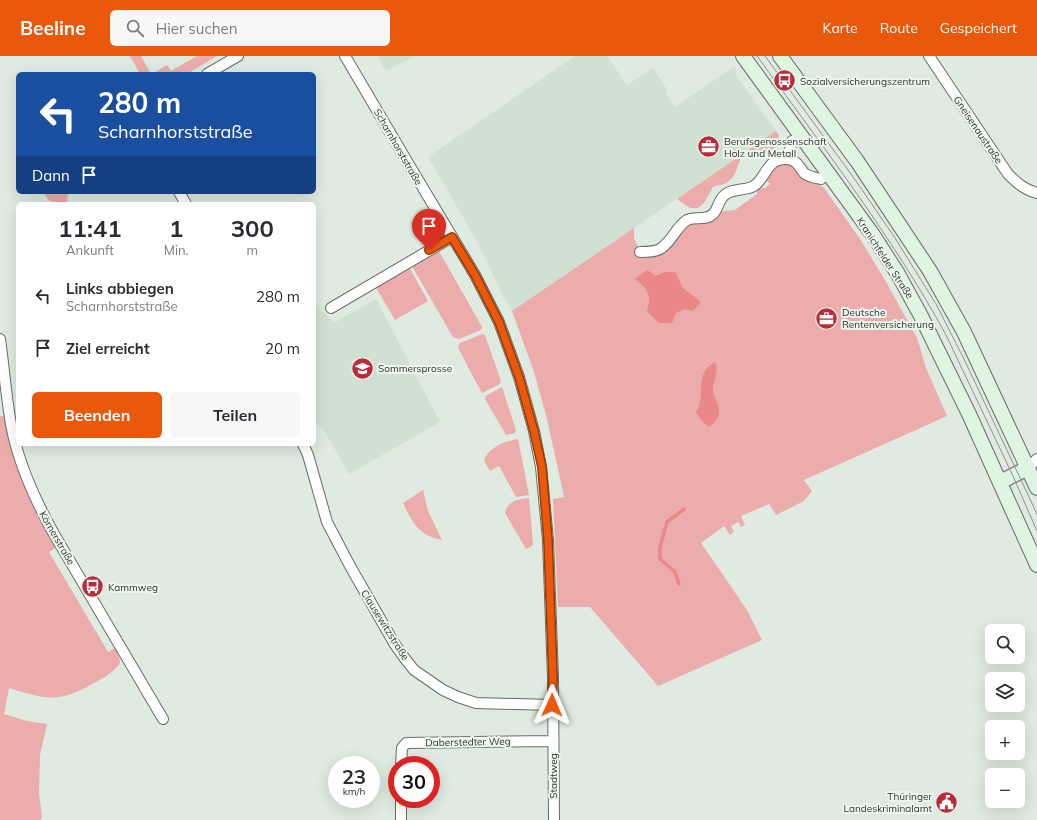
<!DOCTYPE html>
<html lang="de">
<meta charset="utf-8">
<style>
body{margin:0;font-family:Mulish,sans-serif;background:#f7f7f7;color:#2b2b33;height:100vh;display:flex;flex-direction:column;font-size:15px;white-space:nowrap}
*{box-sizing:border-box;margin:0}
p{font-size:13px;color:#7c7c81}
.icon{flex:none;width:22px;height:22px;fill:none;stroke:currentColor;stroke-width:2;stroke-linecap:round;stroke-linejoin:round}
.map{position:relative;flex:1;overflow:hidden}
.side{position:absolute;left:16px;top:146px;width:300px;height:244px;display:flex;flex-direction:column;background:#fff;border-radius:6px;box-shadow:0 4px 16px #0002}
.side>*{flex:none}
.hud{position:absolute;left:16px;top:16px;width:300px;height:122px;border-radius:6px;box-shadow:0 4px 16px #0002;background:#1a4fa0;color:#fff;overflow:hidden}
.buttons{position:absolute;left:985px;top:568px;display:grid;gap:8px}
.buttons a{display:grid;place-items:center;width:40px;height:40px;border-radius:6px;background:#fff;box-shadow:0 4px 16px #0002;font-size:20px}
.speed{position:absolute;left:328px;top:700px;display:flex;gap:8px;font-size:20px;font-weight:700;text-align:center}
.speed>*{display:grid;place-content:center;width:52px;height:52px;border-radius:50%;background:#fff;box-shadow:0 4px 16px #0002;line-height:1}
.speed small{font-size:10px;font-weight:400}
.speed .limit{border:6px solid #d22;background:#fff;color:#111}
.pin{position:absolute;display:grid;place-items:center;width:34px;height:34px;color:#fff;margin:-41px -17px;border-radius:50% 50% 50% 0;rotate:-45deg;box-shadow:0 0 4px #0007}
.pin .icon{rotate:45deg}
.me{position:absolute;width:44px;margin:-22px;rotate:1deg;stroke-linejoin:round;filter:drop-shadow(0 0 3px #0008)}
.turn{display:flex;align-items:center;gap:14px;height:84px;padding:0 16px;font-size:18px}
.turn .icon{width:52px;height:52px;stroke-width:2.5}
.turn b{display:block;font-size:28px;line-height:34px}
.then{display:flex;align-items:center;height:38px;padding:0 16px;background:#0003;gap:8px;font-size:15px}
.eta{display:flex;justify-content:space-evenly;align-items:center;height:68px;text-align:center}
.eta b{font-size:24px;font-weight:700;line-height:28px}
.primary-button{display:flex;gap:8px;margin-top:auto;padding:8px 16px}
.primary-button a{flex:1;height:46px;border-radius:6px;background:#ea580c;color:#fff;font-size:16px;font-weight:700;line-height:46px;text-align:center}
.primary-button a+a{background:#f7f7f7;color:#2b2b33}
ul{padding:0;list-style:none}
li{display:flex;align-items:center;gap:12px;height:52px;padding:0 16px}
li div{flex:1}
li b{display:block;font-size:15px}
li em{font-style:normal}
header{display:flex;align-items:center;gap:24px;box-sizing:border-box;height:56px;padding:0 20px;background:#ea580c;color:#fff}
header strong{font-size:19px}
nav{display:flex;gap:22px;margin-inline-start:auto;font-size:14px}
.search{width:280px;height:36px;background:#f7f7f7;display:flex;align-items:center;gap:10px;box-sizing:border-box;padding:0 14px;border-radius:6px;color:#7c7c81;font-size:15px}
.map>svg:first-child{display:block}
.built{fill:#d0e0d1}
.green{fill:#ebacab}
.water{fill:#ea8788}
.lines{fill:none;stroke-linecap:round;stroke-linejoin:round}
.stream{stroke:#ea8788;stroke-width:3.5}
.street-casing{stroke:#656e66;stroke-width:12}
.secondary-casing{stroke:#656e66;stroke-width:16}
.street{stroke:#fff;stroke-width:10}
.secondary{stroke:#e0f4e2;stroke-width:14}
.tram{stroke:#8d948d;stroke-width:1}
.route-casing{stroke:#983908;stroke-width:10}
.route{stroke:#ea580c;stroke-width:7}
.labels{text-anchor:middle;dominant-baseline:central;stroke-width:4;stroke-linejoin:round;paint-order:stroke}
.poi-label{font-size:10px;fill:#2e322e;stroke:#edf7ed;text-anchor:start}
.street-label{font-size:10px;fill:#2e322e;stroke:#edf7ed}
</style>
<header>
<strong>Beeline</strong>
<div class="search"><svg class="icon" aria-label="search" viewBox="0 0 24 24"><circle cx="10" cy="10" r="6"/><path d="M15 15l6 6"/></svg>Hier suchen</div>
<nav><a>Karte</a><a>Route</a><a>Gespeichert</a></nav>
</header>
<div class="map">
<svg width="1037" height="764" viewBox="0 0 1037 764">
<rect width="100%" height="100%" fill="#dfeae0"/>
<path class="built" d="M 377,0 L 415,0 L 386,15 Z
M 575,0 L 607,0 L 627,29 L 653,12 L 666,32 L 666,37 L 675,51 L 735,10 L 736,20 L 776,75 L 512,255 L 501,236 L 477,185 L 428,101 Z
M 376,243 L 440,366 L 349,418 L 321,369 L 318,370 L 314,364 L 315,358 L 314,356 L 314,250 L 316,249 L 334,267 Z"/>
<path class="green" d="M 130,0 L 141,0 L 151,18 L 140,18 Z
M 197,0 L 217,0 L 187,18 L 152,18 L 167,9 L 171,15 Z
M 776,75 L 779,79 L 774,96 L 767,100 L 758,93 C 734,97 742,113 730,124 C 725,129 719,129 713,131 L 704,147 L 698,152 L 690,152 L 677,143 Z
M 787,105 L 803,118 L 824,132 L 860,183 L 885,224 L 917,282 L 926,312 L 947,360 L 804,424 L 812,435 L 804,445 L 776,459 L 769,448 L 741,460 L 745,469 L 741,471 L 738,466 L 731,470 L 734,476 L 730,479 L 724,470 L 701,487 L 747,554 L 762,584 L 658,630 L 590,551 L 558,551 L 553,443 L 564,441 L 547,363 L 534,316 L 512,255 L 634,172 L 634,182 L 640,196 L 655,199 L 664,198 L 688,168 L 724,155 L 735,154 L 757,138 L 757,135 L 759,132 L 765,132 L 770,128 L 767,125 C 768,113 777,110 787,105 Z
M 44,136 L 68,136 L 67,148 L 58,148 L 48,144 Z
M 439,195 L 482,271 L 481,274 L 459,283 L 453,281 L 413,212 L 412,209 Z
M 409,211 L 428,245 L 395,264 L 375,230 Z
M 482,278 L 485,279 L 501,325 L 500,328 L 482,337 L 471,317 L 458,291 L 460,287 Z
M 502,331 L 516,374 L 515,377 L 506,379 L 485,343 L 486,340 Z
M 0,360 L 4,360 L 18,414 L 34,453 L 56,492 L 49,496 L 108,596 L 115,592 L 119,601 L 120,607 C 113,617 106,620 96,626 C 60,647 47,644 9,632 L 4,658 L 27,665 L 47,668 L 40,699 L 39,737 L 42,762 L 40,764 L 0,764 Z
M 518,383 L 529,439 L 516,441 L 499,410 L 490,415 L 484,405 C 487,392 506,385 518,383 Z
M 423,434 L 428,455 L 442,484 C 418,479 413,467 403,447 Z
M 529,442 L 533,488 L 532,490 L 526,493 L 505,457 C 507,445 519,443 529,442 Z"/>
<path class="water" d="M 647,214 L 656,220 L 664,216 L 675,216 L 683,232 L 701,246 L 693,255 L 684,253 L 676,257 L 672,267 L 659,267 L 647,256 C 652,239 648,233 635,223 Z
M 715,306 C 719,315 715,321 713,331 C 712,345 730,356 709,371 L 701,364 L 696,356 C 707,342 692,318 715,306 Z"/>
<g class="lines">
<path class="stream" d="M 679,528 L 675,516 L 660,503 L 660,491 L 667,466 L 684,453"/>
<defs>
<path id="street" d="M 345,0 L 408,107 L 475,219 L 499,266 L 519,321 L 534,375 L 541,411 L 548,484 L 553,622 L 554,764
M 929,0 L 1008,118 C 1017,127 1025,134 1037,137
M 207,18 L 238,0
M 779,104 L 790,95 L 792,85
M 179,136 L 186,148
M 640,196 C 646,196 655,196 660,193 C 672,186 675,172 687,164 C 694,160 706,165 713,158 C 719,152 718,143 726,138 C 734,132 746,135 754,130 C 767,121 766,103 786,103 C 796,103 799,110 804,117 C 809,121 816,122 821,123
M 331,252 L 452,181
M 0,283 C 4,311 6,340 11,368 C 18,407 35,444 54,478 L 163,663
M 303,388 L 308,399 L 327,466 L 350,510 L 394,587 L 403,600 L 414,614 L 443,634 L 458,641 L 476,647 L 552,649
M 1028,412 L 1037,403
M 401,709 L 402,692 L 406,687 L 553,685
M 401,743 L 401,764"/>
<path id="secondary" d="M 743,0 L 873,179 L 898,218 L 921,260 L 969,358 L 1037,509
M 780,0 L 857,105 L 930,215 L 964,276 L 1037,432
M 1000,426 L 1028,412"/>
</defs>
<use href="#street" class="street-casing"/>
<use href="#secondary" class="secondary-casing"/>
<use href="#street" class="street"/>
<use href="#secondary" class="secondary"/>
<path class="tram" d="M 757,0 C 823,91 892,180 946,279 L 1013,420 L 1037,475
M 765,0 L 856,125 L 895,182 L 936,248 L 964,303 L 1037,458"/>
</g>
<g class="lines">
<defs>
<path id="route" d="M 429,194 L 452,181 L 475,219 L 499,266 L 519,321 L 534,375 L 542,411 L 548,484 L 553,622 L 552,649"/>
</defs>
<use href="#route" class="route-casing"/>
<use href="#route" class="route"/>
</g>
<defs>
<symbol id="bus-disc" viewBox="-11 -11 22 22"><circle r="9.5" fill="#bb2a3b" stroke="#edf7ed"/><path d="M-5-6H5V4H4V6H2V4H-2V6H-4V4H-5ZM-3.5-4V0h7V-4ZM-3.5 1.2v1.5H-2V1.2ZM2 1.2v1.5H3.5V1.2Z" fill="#fff"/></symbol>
<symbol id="office-disc" viewBox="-11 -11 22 22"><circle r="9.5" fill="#bb2a3b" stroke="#edf7ed"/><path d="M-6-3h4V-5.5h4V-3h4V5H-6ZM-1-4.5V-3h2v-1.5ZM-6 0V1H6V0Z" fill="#fff"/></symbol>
<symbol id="school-disc" viewBox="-11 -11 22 22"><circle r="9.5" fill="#bb2a3b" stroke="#edf7ed"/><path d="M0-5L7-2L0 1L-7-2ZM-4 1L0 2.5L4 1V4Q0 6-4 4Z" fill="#fff"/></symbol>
<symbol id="civic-disc" viewBox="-11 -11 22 22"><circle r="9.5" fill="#bb2a3b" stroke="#edf7ed"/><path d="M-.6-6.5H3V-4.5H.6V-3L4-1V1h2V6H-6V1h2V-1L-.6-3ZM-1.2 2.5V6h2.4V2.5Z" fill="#fff"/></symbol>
</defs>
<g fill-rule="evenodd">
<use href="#bus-disc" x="772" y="12" width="25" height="25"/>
<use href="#office-disc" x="696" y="78" width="25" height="25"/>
<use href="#office-disc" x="814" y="250" width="25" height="25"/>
<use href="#school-disc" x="350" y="300" width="25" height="25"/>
<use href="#bus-disc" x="80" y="518" width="25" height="25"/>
<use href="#civic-disc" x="934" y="734" width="25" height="25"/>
</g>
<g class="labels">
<g class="poi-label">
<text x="800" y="25">Sozialversicherungszentrum</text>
<text x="724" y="85">Berufsgenossenschaft<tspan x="724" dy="12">Holz und Metall</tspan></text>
<text x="842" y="256">Deutsche<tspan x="842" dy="12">Rentenversicherung</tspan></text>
<text x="378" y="312">Sommersprosse</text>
<text x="108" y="531">Kammweg</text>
<text x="932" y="740" text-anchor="end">Thüringer<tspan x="932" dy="12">Landeskriminalamt</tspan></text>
</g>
<g class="street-label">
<text transform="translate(978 74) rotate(56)">Gneisenaustraße</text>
<text transform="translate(398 91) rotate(60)">Scharnhorststraße</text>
<text transform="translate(885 202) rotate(57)">Kranichfelder Straße</text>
<text transform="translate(57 482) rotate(60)">Körnerstraße</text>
<text transform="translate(385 569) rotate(58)">Clausewitzstraße</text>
<text transform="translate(468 686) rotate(-1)">Daberstedter Weg</text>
<text transform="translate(553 720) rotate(-90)">Stadtweg</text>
</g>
</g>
</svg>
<div class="buttons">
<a><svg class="icon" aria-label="search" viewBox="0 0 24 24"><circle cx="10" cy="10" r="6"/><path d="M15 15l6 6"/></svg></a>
<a><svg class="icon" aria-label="layers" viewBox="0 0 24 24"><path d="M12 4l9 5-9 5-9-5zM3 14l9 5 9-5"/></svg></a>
<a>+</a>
<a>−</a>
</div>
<div class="speed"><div>23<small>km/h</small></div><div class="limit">30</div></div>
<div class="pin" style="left:429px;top:194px;background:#d93025"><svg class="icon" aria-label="arrive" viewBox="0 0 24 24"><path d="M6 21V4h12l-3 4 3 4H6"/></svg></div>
<svg class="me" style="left:552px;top:649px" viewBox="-20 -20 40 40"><path d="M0-17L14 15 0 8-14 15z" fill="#ea580c" stroke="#fff" stroke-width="4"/></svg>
<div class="hud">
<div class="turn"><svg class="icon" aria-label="left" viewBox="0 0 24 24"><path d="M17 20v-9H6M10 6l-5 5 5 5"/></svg><div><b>280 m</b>Scharnhorststraße</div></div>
<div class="then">Dann<svg class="icon" aria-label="arrive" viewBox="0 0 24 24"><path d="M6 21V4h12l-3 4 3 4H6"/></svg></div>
</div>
<section class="side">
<div class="eta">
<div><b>11:41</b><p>Ankunft</p></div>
<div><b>1</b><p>Min.</p></div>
<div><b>300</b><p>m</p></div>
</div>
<ul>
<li><svg class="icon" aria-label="left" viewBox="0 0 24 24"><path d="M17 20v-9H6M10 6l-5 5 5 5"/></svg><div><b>Links abbiegen</b><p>Scharnhorststraße</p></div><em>280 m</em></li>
<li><svg class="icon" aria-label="arrive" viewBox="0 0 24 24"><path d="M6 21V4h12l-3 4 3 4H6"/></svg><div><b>Ziel erreicht</b></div><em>20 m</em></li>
</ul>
<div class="primary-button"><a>Beenden</a><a>Teilen</a></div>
</section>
</div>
